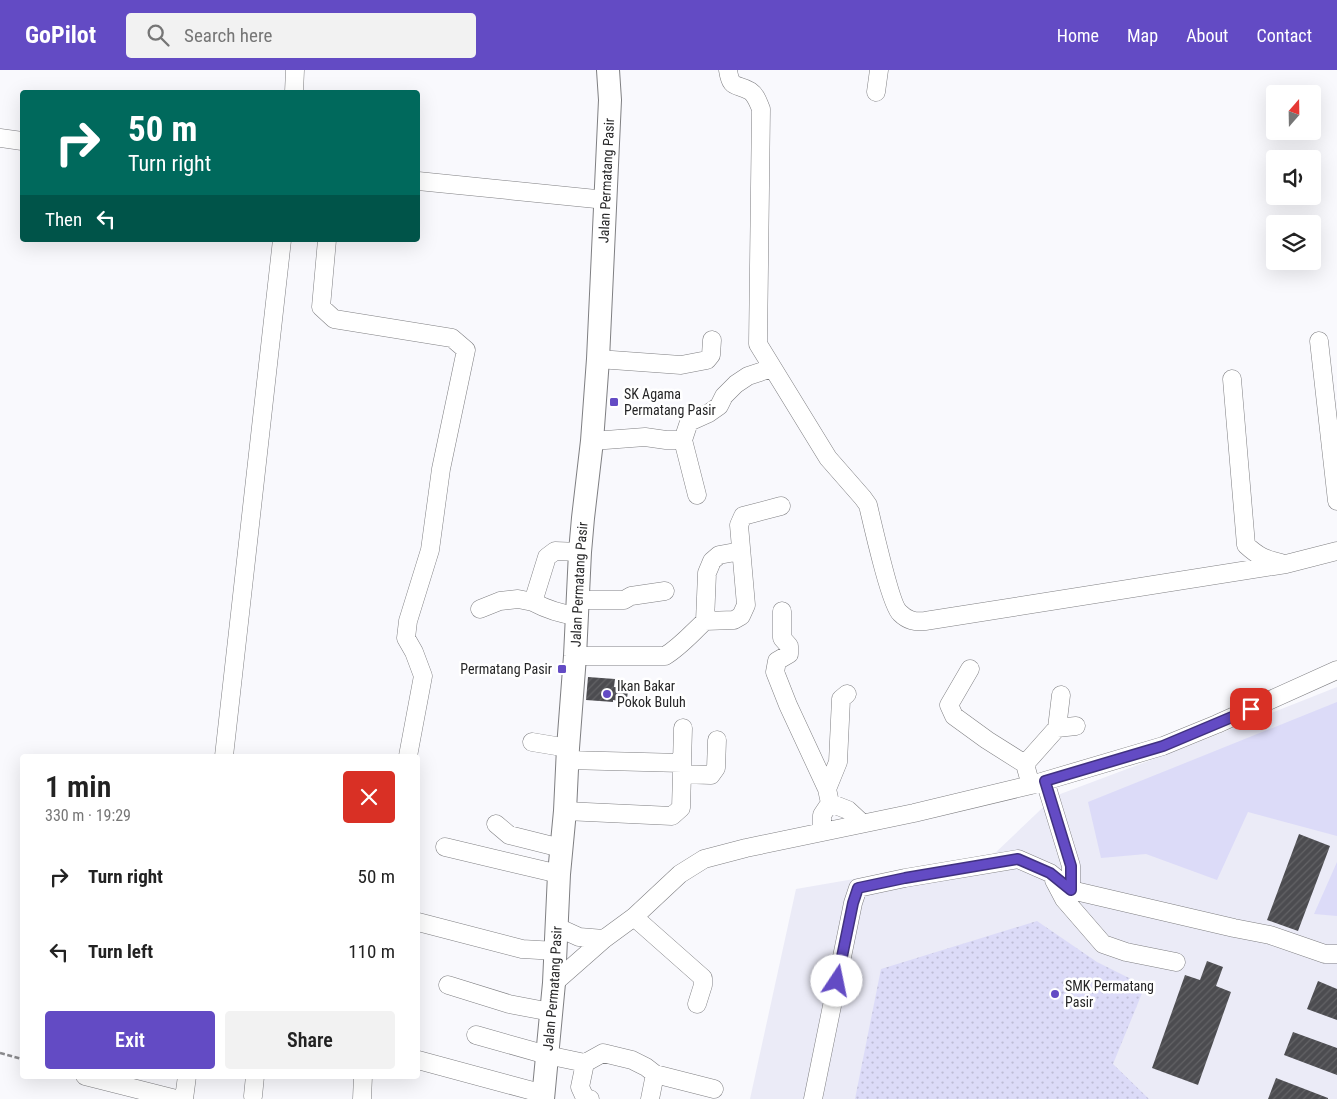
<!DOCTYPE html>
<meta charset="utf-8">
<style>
body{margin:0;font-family:"Roboto Condensed",sans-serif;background:#f2f2f2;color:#222;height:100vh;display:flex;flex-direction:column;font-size:19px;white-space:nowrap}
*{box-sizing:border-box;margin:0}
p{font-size:16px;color:#767676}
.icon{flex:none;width:28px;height:28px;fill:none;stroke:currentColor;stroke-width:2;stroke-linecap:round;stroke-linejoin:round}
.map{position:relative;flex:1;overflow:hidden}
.details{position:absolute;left:20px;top:684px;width:400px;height:325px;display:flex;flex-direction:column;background:#fff;border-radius:5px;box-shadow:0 5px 20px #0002}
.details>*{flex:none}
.top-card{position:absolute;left:20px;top:20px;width:400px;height:152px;border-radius:5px;box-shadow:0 5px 20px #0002;background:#00695c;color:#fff;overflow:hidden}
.needle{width:32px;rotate:20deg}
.fabs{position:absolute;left:1266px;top:15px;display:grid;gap:10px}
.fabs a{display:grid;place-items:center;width:55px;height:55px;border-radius:5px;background:#fff;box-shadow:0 5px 20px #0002;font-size:25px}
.pin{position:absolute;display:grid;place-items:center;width:42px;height:42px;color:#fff;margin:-21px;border-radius:10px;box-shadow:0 2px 8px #0006}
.me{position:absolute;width:55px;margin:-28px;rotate:11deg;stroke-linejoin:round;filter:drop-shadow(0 0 4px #0008)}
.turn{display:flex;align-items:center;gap:18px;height:105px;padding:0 25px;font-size:22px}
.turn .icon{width:65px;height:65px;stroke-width:2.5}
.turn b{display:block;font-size:35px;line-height:42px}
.then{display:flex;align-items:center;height:48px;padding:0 25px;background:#0003;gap:10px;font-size:19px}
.round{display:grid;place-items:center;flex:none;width:52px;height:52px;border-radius:5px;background:#f2f2f2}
.headline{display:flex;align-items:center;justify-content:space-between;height:85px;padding:0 25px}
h1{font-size:30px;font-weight:600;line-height:38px}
.primary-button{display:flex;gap:10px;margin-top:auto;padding:10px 25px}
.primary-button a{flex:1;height:58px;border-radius:5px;background:#634bc4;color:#fff;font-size:20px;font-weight:600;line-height:58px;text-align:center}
.primary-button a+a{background:#f2f2f2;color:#222}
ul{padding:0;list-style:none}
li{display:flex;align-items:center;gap:15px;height:75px;padding:0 25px}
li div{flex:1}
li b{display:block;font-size:19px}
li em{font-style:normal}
header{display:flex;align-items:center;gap:30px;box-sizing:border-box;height:70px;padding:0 25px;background:#634bc4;color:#fff}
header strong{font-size:24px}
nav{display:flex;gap:28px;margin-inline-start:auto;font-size:18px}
.search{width:350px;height:45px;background:#f2f2f2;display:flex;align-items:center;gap:12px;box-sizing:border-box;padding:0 18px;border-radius:5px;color:#767676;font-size:19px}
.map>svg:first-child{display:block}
.built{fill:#ebebf7}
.grass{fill:url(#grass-dots)}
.pitch{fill:#dcdbf8}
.building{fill:url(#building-hatch)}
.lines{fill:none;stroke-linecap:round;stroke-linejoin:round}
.minor-casing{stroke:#7f7f82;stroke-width:19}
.major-casing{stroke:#7f7f82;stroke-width:24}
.path{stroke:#8a8a8d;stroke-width:2.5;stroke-dasharray:5 2.5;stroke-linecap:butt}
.minor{stroke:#fff;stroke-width:18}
.major{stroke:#fff;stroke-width:22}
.route-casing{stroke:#40317f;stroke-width:12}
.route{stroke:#634bc4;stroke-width:9}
.poi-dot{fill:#634bc4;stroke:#fff;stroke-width:2}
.labels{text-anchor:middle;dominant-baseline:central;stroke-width:5;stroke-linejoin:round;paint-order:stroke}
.street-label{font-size:14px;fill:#262627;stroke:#fff}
.poi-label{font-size:14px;fill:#262627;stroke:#fff;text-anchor:start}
</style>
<header>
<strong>GoPilot</strong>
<div class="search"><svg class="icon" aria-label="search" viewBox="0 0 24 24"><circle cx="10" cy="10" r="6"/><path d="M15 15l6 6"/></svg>Search here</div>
<nav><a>Home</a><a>Map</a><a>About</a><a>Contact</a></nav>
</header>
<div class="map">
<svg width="1337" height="1029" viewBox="0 0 1337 1029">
<defs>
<pattern id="grass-dots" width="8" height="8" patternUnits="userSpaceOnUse" patternTransform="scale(1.25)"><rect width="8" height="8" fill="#dcdbf8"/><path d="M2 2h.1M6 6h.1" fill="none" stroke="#bdbcd5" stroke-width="1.8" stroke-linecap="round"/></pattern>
<pattern id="building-hatch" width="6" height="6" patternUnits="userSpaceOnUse" patternTransform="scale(1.25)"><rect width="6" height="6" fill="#4c4c50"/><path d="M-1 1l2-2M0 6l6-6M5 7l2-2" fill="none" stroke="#636366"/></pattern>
</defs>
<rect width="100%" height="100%" fill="#f9f9fd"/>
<path class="built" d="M 1337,617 L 1337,1029 L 750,1029 L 796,819 L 993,785 L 1055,726 L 1191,675 Z"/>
<path class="grass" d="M 1037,851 L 1097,892 L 1145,916 L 1113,994 L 1149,1029 L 855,1029 L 881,899 Z"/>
<path class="pitch" d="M 1337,632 L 1337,766 L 1248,742 L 1217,810 L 1146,784 L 1101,788 L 1088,732 Z
M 1337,792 L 1337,846 L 1314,844 Z"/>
<path class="building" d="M 588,607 L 615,609 L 614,617 L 628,618 L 627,632 L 613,630 L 613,632 L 586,630 Z
M 1299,764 L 1330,776 L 1298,861 L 1267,850 Z
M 1207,891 L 1223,897 L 1216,916 L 1231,922 L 1198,1015 L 1152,998 L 1185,905 L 1200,910 Z
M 1318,911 L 1337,919 L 1337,950 L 1307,939 Z
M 1293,962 L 1337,978 L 1337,1005 L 1284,985 Z
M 1276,1008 L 1328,1028 L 1328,1029 L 1268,1029 Z"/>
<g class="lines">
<defs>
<path id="minor" d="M 728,0 C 731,20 736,13 750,21 C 756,25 758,32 761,39 L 758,274 L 828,388 L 863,428 L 868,435 C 872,452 891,536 900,543 C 908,551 915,552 925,551 L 1286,494 L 1337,481
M 294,22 L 295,0
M 876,22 L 879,0
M 0,68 L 22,71
M 418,111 L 606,130
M 327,170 L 321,237 L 334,249 L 452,268 L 466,280 L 441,399 L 430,480 L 408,551 L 406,568 L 414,582 L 423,606 L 408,686
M 1319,271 L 1337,431
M 598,289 L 681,295 L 707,290 L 711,285 L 712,270
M 1232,309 L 1246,475 C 1259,487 1265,489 1281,493
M 683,370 L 697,425
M 592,371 L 645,367 L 666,370 L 683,370 L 689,352 L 709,343 L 719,336 L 724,326 L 736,314 L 748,306 L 772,298
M 578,530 L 624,530 L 631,526 L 665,521
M 533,532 C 548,540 561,544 577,546
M 480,539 L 500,531 L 518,529 L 533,532 L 547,487 L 555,481 L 580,482
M 782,541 L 782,568 L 789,576 L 789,584 L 777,591 L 775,602 L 788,635 L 827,719 L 830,733 L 822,745 L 822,762
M 705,551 L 734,550 L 741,546 L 746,535 L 739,455 L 743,446 L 781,436
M 575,586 L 665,586 C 680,577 692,563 705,551 L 707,503 L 712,491 L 719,485 L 741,481
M 970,599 L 949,635 L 954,646 L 987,670 L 1025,694
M 1057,658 L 1076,656
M 532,672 L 568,678
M 224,686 L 282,170
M 567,690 L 682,693 L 682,704
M 682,693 L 683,658
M 1028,705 L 1025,694 L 1057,658 L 1061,625
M 1045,711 L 1071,796 L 1071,820
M 827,719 L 838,692 L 841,629 L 847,624
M 830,733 L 848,740 L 862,753
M 565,741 L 672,746 L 681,738 L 682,704 L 711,705 L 716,698 L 717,670
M 496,754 L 509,765 L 561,778
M 445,777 L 559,804
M 1054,810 L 1064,829 L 1103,874 L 1126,882 L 1176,892
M 634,847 L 703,908 L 703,915 L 697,934
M 418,852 L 522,879 L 556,881
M 557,857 L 579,867 L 604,869
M 554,913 L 604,869 L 634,847 L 680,804 L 704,789 L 746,778 L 914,743 L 1031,715 L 1163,676 L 1217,654 L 1337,600
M 448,915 L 509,934 L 551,942
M 476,965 L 547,985 L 585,993 L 603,983 L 632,990 L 646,997 L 655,1004 L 714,1019
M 418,990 L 544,1024
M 585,993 L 580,1017 L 585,1028 L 590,1029
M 85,1006 L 176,1029
M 253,1026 L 255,1006
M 184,1029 L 187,1006
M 362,1029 L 363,1006
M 650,1029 L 655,1004
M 813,1029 L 853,833 L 858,818 L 905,808 L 1018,789 L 1050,803 L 1071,820 L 1234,858 L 1270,865 L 1325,884 L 1337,884"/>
<g id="major">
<path id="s1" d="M 543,1029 L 554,913 L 559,804 L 565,741 L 568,678 L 575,586 L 580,482 L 583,448 L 592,371 L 598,289 L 610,30 L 608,0"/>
</g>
</defs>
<use href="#minor" class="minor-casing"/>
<use href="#major" class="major-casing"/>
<path class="path" d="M 0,983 L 22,989"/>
<use href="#minor" class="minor"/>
<use href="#major" class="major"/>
</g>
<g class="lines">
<defs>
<path id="route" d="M 837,911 L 853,833 L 858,818 L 905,808 L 1018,789 L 1050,803 L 1071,820 L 1071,796 L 1045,711 L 1163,676 L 1251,639"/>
</defs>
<use href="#route" class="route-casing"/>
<use href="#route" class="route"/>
</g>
<g class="poi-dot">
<rect x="609" y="327" width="10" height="10" rx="2.5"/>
<rect x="557" y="594" width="10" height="10" rx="2.5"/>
<circle cx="607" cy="624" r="5"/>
<circle cx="1055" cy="924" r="5"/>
</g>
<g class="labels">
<g class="street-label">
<text stroke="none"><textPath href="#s1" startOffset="921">Jalan Permatang Pasir</textPath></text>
<text stroke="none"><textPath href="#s1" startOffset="516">Jalan Permatang Pasir</textPath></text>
<text stroke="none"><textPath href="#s1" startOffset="111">Jalan Permatang Pasir</textPath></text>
</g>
<g class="poi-label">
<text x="624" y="324">SK Agama<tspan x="624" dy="16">Permatang Pasir</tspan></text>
<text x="552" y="599" text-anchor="end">Permatang Pasir</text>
<text x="617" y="616">Ikan Bakar<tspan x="617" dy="16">Pokok Buluh</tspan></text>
<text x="1065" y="916">SMK Permatang<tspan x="1065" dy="16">Pasir</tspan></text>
</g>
</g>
</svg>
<div class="fabs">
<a><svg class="needle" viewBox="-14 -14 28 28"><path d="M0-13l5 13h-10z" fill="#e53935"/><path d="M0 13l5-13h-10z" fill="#767676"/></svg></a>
<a><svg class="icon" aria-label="sound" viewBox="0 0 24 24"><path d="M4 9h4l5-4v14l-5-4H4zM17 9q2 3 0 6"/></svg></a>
<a><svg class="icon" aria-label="layers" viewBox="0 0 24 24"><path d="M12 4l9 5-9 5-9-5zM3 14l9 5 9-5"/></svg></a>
</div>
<div class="pin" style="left:1251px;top:639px;background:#d93025"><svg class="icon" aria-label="arrive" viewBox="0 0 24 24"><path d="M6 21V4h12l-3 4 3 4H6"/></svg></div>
<svg class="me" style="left:837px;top:911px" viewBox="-20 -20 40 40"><circle r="19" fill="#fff"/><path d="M0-13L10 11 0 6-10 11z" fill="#634bc4"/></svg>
<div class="top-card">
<div class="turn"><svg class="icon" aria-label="right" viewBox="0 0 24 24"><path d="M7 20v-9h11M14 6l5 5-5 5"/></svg><div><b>50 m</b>Turn right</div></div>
<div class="then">Then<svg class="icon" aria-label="left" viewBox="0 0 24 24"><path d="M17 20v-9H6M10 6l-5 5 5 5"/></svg></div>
</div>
<section class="details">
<div class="headline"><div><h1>1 min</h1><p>330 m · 19:29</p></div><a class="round" style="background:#d93025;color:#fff"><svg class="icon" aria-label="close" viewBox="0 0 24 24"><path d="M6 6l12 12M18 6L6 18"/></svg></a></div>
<ul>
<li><svg class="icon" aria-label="right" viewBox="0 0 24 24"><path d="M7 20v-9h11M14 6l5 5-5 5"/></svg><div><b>Turn right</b></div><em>50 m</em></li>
<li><svg class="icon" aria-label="left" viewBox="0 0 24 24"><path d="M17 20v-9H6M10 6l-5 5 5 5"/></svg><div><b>Turn left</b></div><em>110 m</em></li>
</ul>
<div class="primary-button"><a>Exit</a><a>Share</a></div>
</section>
</div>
